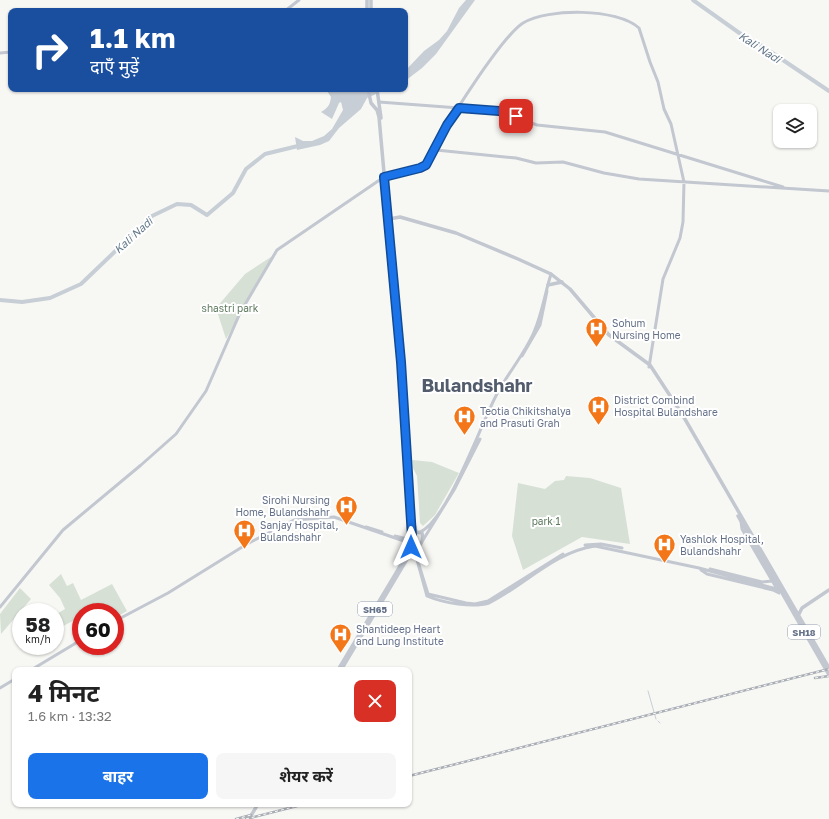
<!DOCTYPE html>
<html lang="hi">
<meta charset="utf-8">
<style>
body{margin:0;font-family:"Golos Text","Noto Sans Devanagari",sans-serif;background:#f6f6f6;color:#222;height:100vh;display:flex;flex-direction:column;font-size:15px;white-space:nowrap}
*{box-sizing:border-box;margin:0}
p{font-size:13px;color:#767676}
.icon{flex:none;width:22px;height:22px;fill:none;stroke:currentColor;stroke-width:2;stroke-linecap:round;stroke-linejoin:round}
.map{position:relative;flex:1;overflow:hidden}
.drawer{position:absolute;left:12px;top:667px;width:400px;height:140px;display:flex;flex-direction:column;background:#fff;border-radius:8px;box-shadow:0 1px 3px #0004}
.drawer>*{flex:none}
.banner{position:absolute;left:8px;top:8px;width:400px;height:84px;border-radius:8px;box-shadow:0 1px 3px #0004;background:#1a4fa0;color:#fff;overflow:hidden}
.fabs{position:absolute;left:773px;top:104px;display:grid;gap:8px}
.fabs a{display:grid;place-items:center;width:44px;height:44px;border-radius:8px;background:#fff;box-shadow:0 1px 3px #0004;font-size:20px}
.speed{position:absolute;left:12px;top:603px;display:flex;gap:8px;font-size:20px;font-weight:700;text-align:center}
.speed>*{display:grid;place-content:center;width:52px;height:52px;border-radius:50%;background:#fff;box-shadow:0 1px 3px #0004;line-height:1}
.speed small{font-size:10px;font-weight:400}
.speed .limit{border:6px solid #d22;background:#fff;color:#111}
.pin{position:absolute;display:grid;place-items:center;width:34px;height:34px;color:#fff;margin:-17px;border-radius:8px;box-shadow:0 2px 6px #0006}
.me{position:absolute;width:44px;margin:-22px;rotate:0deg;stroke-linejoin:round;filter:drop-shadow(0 0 3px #0008)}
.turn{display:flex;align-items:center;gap:14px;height:84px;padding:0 16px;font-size:18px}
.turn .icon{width:52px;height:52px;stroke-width:2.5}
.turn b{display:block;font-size:28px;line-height:34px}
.round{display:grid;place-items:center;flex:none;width:42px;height:42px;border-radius:8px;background:#f6f6f6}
.headline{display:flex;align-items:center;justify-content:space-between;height:68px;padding:0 16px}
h1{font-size:24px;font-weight:700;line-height:30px}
.primary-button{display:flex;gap:8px;margin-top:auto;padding:8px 16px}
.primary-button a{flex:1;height:46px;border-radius:8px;background:#1a73e8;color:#fff;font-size:16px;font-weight:700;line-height:46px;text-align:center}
.primary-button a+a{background:#f6f6f6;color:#222}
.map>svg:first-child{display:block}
.park{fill:#d7e0d5}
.water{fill:#c7ced5}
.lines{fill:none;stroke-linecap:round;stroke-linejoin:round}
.stream{stroke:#c7ced5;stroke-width:1}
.river{stroke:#c7ced5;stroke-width:4}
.secondary{stroke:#c2c7d0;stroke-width:3}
.primary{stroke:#c2c7d0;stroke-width:3.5}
.rail-casing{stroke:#a9adb4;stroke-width:2.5}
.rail{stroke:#fff;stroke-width:1;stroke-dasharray:3;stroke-linecap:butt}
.route-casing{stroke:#114b97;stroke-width:10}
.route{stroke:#1a73e8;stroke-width:7}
.labels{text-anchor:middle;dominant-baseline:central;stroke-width:4;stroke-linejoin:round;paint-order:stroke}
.shield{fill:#fff;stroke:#929cac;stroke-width:1}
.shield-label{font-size:9px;font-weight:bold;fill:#647188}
.park-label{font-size:10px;fill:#5f7a5f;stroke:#fff}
.poi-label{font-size:10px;fill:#647188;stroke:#fff;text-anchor:start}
.water-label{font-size:11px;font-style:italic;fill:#64798b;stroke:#fff}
.town-label{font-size:18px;font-weight:bold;fill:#525c6c;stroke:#fff}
</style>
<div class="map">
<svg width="829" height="819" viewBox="0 0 829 819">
<rect width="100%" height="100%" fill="#f7f8f4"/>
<path class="park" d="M 274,255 L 226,339 L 216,308 L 245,274 Z
M 412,460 L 432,462 L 459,473 L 435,515 L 423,526 L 420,523 L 417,476 L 413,468 Z
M 566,476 L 590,478 L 621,488 L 630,544 L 582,537 L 523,570 L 512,536 L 518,483 L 545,489 L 555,481 L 564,480 Z
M 61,574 L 67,586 L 73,583 L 81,600 L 112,584 L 127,611 L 115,618 L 115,612 L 81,612 L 81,617 L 59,628 L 55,621 L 55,615 L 65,609 L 60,598 L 49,585 Z
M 20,588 L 31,599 L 1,634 L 0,614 Z"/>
<path class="water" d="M 466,0 L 475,0 L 436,54 L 422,68 L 405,81 L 405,71 L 424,51 L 439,40 L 447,31 L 459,8 Z
M 335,89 L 383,89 L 376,90 L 376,94 L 367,98 L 361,109 L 339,128 L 329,141 L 320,145 L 297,150 L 295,137 L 303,141 L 312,141 L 324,136 L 332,129 L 343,110 L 341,102 L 339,103 L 332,119 L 321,112 C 328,108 330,105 331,97 L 327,91 Z"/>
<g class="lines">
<path class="stream" d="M 648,691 L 656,719
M 658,721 L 660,723"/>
<path class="river" d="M 693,0 L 745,37 L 759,44 L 829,91
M 0,300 L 22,302 L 50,298 L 81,284 L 152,216 L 177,204 L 191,205 L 207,215 L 233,193 L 246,169 L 265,154 L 302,145"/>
<path class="secondary" d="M 285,11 L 299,0
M 0,53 L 11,52
M 379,102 L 499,111 L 537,125 L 605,132 L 783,187
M 436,150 C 443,126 503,36 523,23 C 548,8 617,8 639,28 L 650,62 L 658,82 L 664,109 L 671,124 L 684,182 L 683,222 L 680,238 L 663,279 L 649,367
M 522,356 L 540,325 L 547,291
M 741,521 L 742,529 L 777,589
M 366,527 L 382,532
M 420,532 C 449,519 481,422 498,392 C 509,372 525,353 534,332 C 542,314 545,293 551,274
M 395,536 L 411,540
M 423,540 L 454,490 L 480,439
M 585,545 L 601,544 L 622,548
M 414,549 L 427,596 C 443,603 473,608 489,603 C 525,585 554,552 595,546 L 699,568 L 780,590
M 419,565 L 428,594 L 466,603 L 475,604 L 488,601 L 563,554
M 710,569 L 762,582 L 772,581
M 701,570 L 707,574 L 773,590 L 779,593
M 0,607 L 63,530 L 141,465 L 176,434 L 206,391 L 240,313 L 277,250 L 384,177 L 423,167 L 429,162 L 436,150 L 516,158 L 536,163 L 563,162 L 604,173 L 639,179 L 829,191
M 115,621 L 168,593 L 247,544 L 294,520 L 334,517 L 404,541 L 411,542
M 31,670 L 81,640
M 0,688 L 15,679"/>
<path class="primary" d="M 367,0 L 367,11
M 371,0 L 371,11
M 368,89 L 371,103 L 377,110 L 379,117 L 401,362 L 412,537
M 377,89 L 381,118
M 389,219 L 400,217 L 456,233 L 518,259 L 551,274 L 570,289 L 609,335 L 650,365 L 682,414 L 829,668
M 548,285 L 562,282
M 411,493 L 413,520 L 416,532
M 738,516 L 829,675
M 416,532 L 422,533 C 424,540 421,547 413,549 L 411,548 L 411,540 Z
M 798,616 L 802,608 L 829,590
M 338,670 L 411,548
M 341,670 L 413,549
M 249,819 L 258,804"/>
<defs>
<path id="rail" d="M 815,678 L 829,676
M 409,776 L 829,669
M 236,819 L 251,815
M 246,819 L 305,804"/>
</defs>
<use href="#rail" class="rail-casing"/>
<use href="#rail" class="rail"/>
</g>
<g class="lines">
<defs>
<path id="route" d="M 411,547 L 412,537 L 401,362 L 384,177 L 420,168 L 426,165 L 447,125 L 459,108 L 499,111 L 516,116"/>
</defs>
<use href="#route" class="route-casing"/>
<use href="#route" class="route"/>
</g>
<defs>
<symbol id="hospital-pin" viewBox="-11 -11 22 30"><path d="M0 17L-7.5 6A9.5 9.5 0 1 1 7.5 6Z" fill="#f37719" stroke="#fff"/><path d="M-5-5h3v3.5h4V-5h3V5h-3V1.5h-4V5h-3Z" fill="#fff"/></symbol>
</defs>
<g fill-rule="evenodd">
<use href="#hospital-pin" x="584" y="316" width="25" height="34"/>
<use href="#hospital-pin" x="586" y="394" width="25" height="34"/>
<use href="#hospital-pin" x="452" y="404" width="25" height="34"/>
<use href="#hospital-pin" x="334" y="494" width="25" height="34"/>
<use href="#hospital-pin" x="232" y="518" width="25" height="34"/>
<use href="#hospital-pin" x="652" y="532" width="25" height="34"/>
<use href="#hospital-pin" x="328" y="622" width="25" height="34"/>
</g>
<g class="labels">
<g class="shield">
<rect x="358" y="602" width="34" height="14" rx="3"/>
<rect x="788" y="625" width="32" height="14" rx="3"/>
</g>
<g class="shield-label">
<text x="375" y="609">SH65</text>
<text x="804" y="632">SH18</text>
</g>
<g class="park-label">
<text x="230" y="308">shastri park</text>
<text x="546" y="521">park 1</text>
</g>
<g class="poi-label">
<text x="612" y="323">Sohum<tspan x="612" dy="12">Nursing Home</tspan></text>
<text x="614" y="400">District Combind<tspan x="614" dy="12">Hospital Bulandshare</tspan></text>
<text x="480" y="411">Teotia Chikitshalya<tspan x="480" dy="12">and Prasuti Grah</tspan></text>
<text x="330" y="500" text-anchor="end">Sirohi Nursing<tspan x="330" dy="12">Home, Bulandshahr</tspan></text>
<text x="260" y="525">Sanjay Hospital,<tspan x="260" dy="12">Bulandshahr</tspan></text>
<text x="680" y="539">Yashlok Hospital,<tspan x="680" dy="12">Bulandshahr</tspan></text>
<text x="356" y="629">Shantideep Heart<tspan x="356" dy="12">and Lung Institute</tspan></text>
</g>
<g class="water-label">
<text transform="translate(760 47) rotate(33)">Kali Nadi</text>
<text transform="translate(133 235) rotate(-42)">Kali Nadi</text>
</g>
<g class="town-label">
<text x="477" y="385">Bulandshahr</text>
</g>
</g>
</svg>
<div class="fabs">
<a><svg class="icon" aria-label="layers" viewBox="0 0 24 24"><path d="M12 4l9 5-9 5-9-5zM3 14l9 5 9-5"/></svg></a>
</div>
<div class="speed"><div>58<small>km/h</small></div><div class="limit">60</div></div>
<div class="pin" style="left:516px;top:116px;background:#d93025"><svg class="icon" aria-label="arrive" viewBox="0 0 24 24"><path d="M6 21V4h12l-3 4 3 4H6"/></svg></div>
<svg class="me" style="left:411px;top:547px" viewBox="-20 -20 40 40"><path d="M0-17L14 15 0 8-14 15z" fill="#1a73e8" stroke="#fff" stroke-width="4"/></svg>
<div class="banner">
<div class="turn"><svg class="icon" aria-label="right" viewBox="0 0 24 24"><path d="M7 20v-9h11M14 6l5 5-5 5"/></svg><div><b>1.1 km</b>दाएँ मुड़ें</div></div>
</div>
<section class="drawer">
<div class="headline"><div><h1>4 मिनट</h1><p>1.6 km · 13:32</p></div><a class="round" style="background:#d93025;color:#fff"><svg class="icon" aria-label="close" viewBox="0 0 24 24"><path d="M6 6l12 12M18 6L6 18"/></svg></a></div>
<div class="primary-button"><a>बाहर</a><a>शेयर करें</a></div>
</section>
</div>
